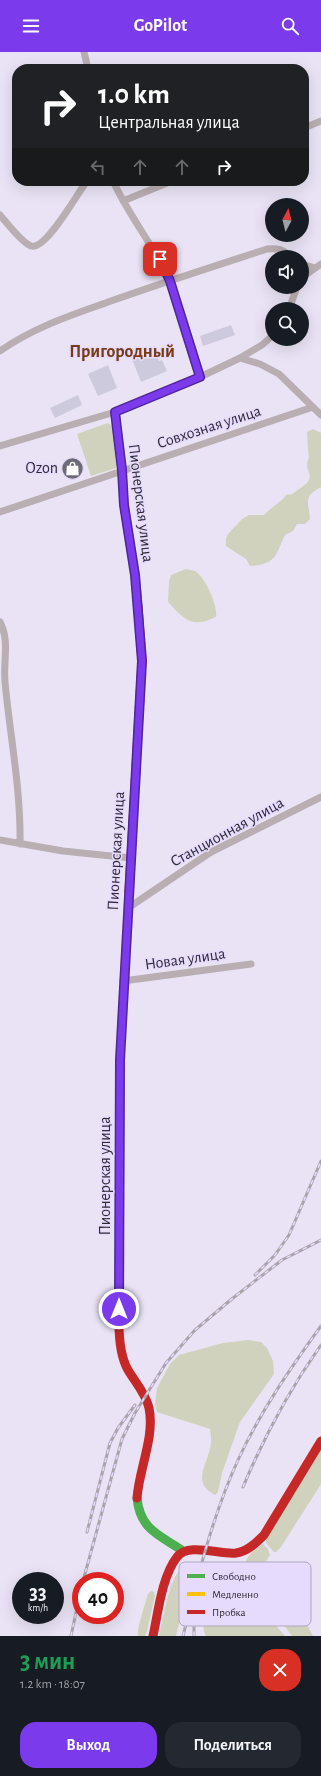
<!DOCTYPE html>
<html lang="ru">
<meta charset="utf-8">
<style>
body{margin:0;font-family:"Alegreya Sans",sans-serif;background:#242831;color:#f1f3f6;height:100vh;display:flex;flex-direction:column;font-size:15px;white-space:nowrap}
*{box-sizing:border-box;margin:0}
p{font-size:13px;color:#9ea1a6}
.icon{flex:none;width:22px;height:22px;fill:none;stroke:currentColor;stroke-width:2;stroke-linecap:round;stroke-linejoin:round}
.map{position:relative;height:1584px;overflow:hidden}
.details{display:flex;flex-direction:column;background:#171b24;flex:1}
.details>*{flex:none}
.top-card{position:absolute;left:12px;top:12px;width:297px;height:122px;border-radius:16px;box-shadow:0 4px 16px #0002;background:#202124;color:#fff;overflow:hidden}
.needle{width:26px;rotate:7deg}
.tools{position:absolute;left:265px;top:146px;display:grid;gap:8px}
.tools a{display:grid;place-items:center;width:44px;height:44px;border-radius:50%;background:#171b24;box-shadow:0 4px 16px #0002;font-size:20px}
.speed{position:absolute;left:12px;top:1520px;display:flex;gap:8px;font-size:20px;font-weight:700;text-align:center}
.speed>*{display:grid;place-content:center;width:52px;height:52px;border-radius:50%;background:#171b24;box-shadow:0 4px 16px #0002;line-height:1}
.speed small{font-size:10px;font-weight:400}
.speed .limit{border:6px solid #d22;background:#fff;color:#111}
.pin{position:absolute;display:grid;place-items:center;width:34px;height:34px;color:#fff;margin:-17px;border-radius:8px;box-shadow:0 2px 6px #0006}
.me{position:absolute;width:44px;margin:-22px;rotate:0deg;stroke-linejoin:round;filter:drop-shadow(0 0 3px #0008)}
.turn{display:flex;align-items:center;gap:14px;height:84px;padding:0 20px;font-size:18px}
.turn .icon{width:52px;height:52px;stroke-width:2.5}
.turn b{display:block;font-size:28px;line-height:34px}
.lanes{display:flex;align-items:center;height:38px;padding:0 20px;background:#0003;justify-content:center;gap:20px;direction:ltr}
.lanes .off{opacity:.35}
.round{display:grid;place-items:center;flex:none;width:42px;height:42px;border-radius:16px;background:#242831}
.headline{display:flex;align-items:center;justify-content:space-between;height:68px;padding:0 20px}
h1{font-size:24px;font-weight:600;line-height:30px;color:#1e9e55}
.action{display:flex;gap:8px;margin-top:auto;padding:8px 20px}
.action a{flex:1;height:46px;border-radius:16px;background:#7c3aed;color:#fff;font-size:16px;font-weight:600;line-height:46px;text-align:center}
.action a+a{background:#242831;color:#f1f3f6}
header{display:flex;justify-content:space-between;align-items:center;height:52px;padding:0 20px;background:#7c3aed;color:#fff;font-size:18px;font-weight:600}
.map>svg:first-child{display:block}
.green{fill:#d1d2bd}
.building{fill:#cecadd}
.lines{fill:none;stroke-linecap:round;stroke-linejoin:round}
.street{stroke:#b9aeb2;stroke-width:7}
.fast{stroke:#4caf50;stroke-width:9}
.slow{stroke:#ffc107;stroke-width:9}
.jam{stroke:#c62828;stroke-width:9}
.rail-casing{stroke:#aaa3ac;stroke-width:3}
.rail{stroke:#e6dbfd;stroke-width:1.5;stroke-dasharray:4.5;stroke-linecap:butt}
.route-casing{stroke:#51269a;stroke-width:10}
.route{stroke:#7c3aed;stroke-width:7}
.labels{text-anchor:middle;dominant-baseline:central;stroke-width:3;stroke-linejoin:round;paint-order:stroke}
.street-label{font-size:16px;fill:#2d2935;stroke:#e6dbfd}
.poi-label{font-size:16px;fill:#2d2935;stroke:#e6dbfd;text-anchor:end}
.quarter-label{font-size:18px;font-weight:bold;fill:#793b15;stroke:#e6dbfd}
.key{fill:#e6dbfd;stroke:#aea6c1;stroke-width:1}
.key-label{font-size:11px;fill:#2d2935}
</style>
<header><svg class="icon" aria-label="menu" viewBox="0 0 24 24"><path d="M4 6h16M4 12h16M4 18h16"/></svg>GoPilot<svg class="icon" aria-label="search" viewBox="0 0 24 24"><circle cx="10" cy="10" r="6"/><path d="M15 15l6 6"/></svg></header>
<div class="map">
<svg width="321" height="1584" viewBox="0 0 321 1584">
<rect width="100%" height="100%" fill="#e9e3f5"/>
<path class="green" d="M 108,371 L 113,375 L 118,409 L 116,416 L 91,424 L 77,382 Z
M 313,377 L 321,381 L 321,435 C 302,445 309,450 310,467 L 305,472 L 297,472 L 293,479 L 285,483 C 275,504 277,512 250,514 L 246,507 L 226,494 L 226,486 L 228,482 L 242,467 L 249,463 L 264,463 C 270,456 284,448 286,443 C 288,442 290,443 292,442 C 294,441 297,438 299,437 C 321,424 301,419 309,406 L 308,398 L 307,380 Z
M 186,517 C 189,518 193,518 195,519 C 206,526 218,554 216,565 C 191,577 184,567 168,550 L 169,529 L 171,523 Z
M 248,1288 L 261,1290 L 267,1296 L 273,1309 L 274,1322 L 240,1370 L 222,1421 L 218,1440 L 215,1443 C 191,1430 207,1414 210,1396 C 212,1390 211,1383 210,1377 L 157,1360 L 155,1352 L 157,1336 L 170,1312 L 179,1303 L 223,1291 Z
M 321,1395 L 321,1432 L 281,1495 L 276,1500 L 274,1500 L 266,1491 L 266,1488 Z
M 263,1492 L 268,1497 L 270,1503 L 263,1514 L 274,1513 L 277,1516 L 313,1584 L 292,1584 C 288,1579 284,1572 278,1568 C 273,1564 265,1562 259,1558 C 248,1549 240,1535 243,1520 C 247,1503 248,1503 263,1492 Z
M 180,1519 L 188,1521 L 190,1525 L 176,1584 L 159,1584 C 162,1572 170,1523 180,1519 Z
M 234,1528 L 236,1530 L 254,1557 L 271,1568 L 285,1584 L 206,1584 C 201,1574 204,1567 208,1557 C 210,1553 209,1548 211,1544 C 214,1537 226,1529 234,1528 Z
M 151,1539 L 154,1540 L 155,1544 L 147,1579 L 145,1584 L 138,1584 C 136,1579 146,1549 148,1542 Z"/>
<path class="building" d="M 231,273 L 235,283 L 203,294 L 200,284 Z
M 155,298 L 159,309 L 162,308 L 167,319 L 141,330 L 132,307 Z
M 108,313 L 117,336 L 98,344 L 88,322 Z
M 78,343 L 82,353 L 55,366 L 50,356 Z"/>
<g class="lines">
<path class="street" d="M 84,0 L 88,17
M 304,76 L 321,69
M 113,129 C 129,164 154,194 170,229 L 200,325
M 123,149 L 172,129
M 0,163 C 7,171 22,191 31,194 C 46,199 78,140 87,129
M 302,212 L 315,216
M 302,227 L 307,222 L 321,212
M 289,257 L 297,235
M 0,299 C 34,275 72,263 111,249 C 162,231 215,214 267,197 C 277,196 284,197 290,205
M 240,306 L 260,312 L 279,322 L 321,363
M 0,394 L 115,360 L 200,325 L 240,306 L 262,293 L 272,284
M 0,460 L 313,355
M 0,570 C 10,589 3,609 5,630 C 10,684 21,737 20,792
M 0,788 L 63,799 L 131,806
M 128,856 L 211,800 L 321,745
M 123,929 L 251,912"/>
<path class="fast" d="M 115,360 L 122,418 L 124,453 L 135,523 L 138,554
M 119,1271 L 120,1006
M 137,1446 C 140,1478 160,1483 183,1499"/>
<path class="slow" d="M 120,1006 L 129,840"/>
<path class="jam" d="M 129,840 L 142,609 L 138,554
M 119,1271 C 119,1287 120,1304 128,1318 C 135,1330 146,1342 149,1356 C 155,1385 139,1417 137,1446
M 153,1584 C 158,1561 162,1524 177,1505 C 188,1490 220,1503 236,1501 C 248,1499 256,1491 264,1483 L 321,1389"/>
<defs>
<path id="rail" d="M 255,1223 L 275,1203 L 289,1183 L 321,1109
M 243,1435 C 264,1385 289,1338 321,1293
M 87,1480 L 110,1391 L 118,1376 L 135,1353
M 83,1529 L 122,1387 L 135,1361 L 166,1311 L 195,1278 L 233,1246 L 282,1208 L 321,1188
M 71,1584 L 81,1537
M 183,1584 C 198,1524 212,1465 238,1408 C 260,1360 290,1317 321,1274
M 194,1584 L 194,1554"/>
</defs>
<use href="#rail" class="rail-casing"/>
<use href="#rail" class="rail"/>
</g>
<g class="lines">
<defs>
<path id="route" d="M 119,1257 L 120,1008 L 142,609 L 135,523 L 124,453 L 122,418 L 115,360 L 200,325 L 170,229 L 160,207"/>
</defs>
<use href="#route" class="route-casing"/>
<use href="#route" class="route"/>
</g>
<defs>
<symbol id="shop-disc" viewBox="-11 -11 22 22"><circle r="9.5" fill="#6f6a78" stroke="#e6dbfd"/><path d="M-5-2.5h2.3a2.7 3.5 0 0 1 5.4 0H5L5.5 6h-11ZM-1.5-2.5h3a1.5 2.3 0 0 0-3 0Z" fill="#fff"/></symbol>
</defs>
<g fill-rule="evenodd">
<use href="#shop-disc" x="60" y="404" width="25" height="25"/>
</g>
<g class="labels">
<g class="street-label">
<text transform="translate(209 375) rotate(-18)">Совхозная улица</text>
<text transform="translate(141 451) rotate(83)">Пионерская улица</text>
<text transform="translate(227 780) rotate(-29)">Станционная улица</text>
<text transform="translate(116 799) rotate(-87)">Пионерская улица</text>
<text transform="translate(185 907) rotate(-8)">Новая улица</text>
<text transform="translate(105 1124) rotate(-90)">Пионерская улица</text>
</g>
<g class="poi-label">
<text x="58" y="416">Ozon</text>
</g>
<g class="quarter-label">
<text x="122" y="300">Пригородный</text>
</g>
</g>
<rect x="179" y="1510" width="132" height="64" rx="6" class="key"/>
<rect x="187" y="1522" width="18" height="4" fill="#4caf50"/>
<rect x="187" y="1540" width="18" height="4" fill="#ffc107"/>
<rect x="187" y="1558" width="18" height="4" fill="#c62828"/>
<g class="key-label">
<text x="212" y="1528">Свободно</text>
<text x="212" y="1546">Медленно</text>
<text x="212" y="1564">Пробка</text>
</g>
</svg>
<div class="tools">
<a><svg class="needle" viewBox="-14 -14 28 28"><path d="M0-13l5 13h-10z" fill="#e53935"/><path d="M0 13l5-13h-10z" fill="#9ea1a6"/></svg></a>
<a><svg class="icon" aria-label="sound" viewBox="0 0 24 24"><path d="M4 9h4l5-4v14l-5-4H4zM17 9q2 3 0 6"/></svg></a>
<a><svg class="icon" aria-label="search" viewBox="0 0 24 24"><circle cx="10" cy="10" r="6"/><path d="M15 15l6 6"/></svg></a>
</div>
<div class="speed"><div>33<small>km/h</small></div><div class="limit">40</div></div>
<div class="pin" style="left:160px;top:207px;background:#d93025"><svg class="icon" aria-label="arrive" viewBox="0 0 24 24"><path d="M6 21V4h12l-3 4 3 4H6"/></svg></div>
<svg class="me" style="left:119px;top:1257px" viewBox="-20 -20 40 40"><circle r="17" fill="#7c3aed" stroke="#fff" stroke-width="3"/><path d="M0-11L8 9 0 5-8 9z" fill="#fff"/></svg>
<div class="top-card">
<div class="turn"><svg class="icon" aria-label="right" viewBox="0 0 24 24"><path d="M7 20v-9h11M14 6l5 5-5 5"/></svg><div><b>1.0 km</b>Центральная улица</div></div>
<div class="lanes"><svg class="icon off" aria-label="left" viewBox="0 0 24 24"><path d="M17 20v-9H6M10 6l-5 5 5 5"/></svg><svg class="icon off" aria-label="ahead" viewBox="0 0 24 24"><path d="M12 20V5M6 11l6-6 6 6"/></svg><svg class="icon off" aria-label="ahead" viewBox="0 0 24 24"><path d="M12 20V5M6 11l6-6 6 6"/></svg><svg class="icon" aria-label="right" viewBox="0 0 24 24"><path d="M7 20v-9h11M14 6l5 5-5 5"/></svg></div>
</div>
</div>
<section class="details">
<div class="headline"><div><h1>3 мин</h1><p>1.2 km · 18:07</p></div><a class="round" style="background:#d93025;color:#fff"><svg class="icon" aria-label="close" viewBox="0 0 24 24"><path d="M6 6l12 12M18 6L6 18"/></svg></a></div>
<div class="action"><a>Выход</a><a>Поделиться</a></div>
</section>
